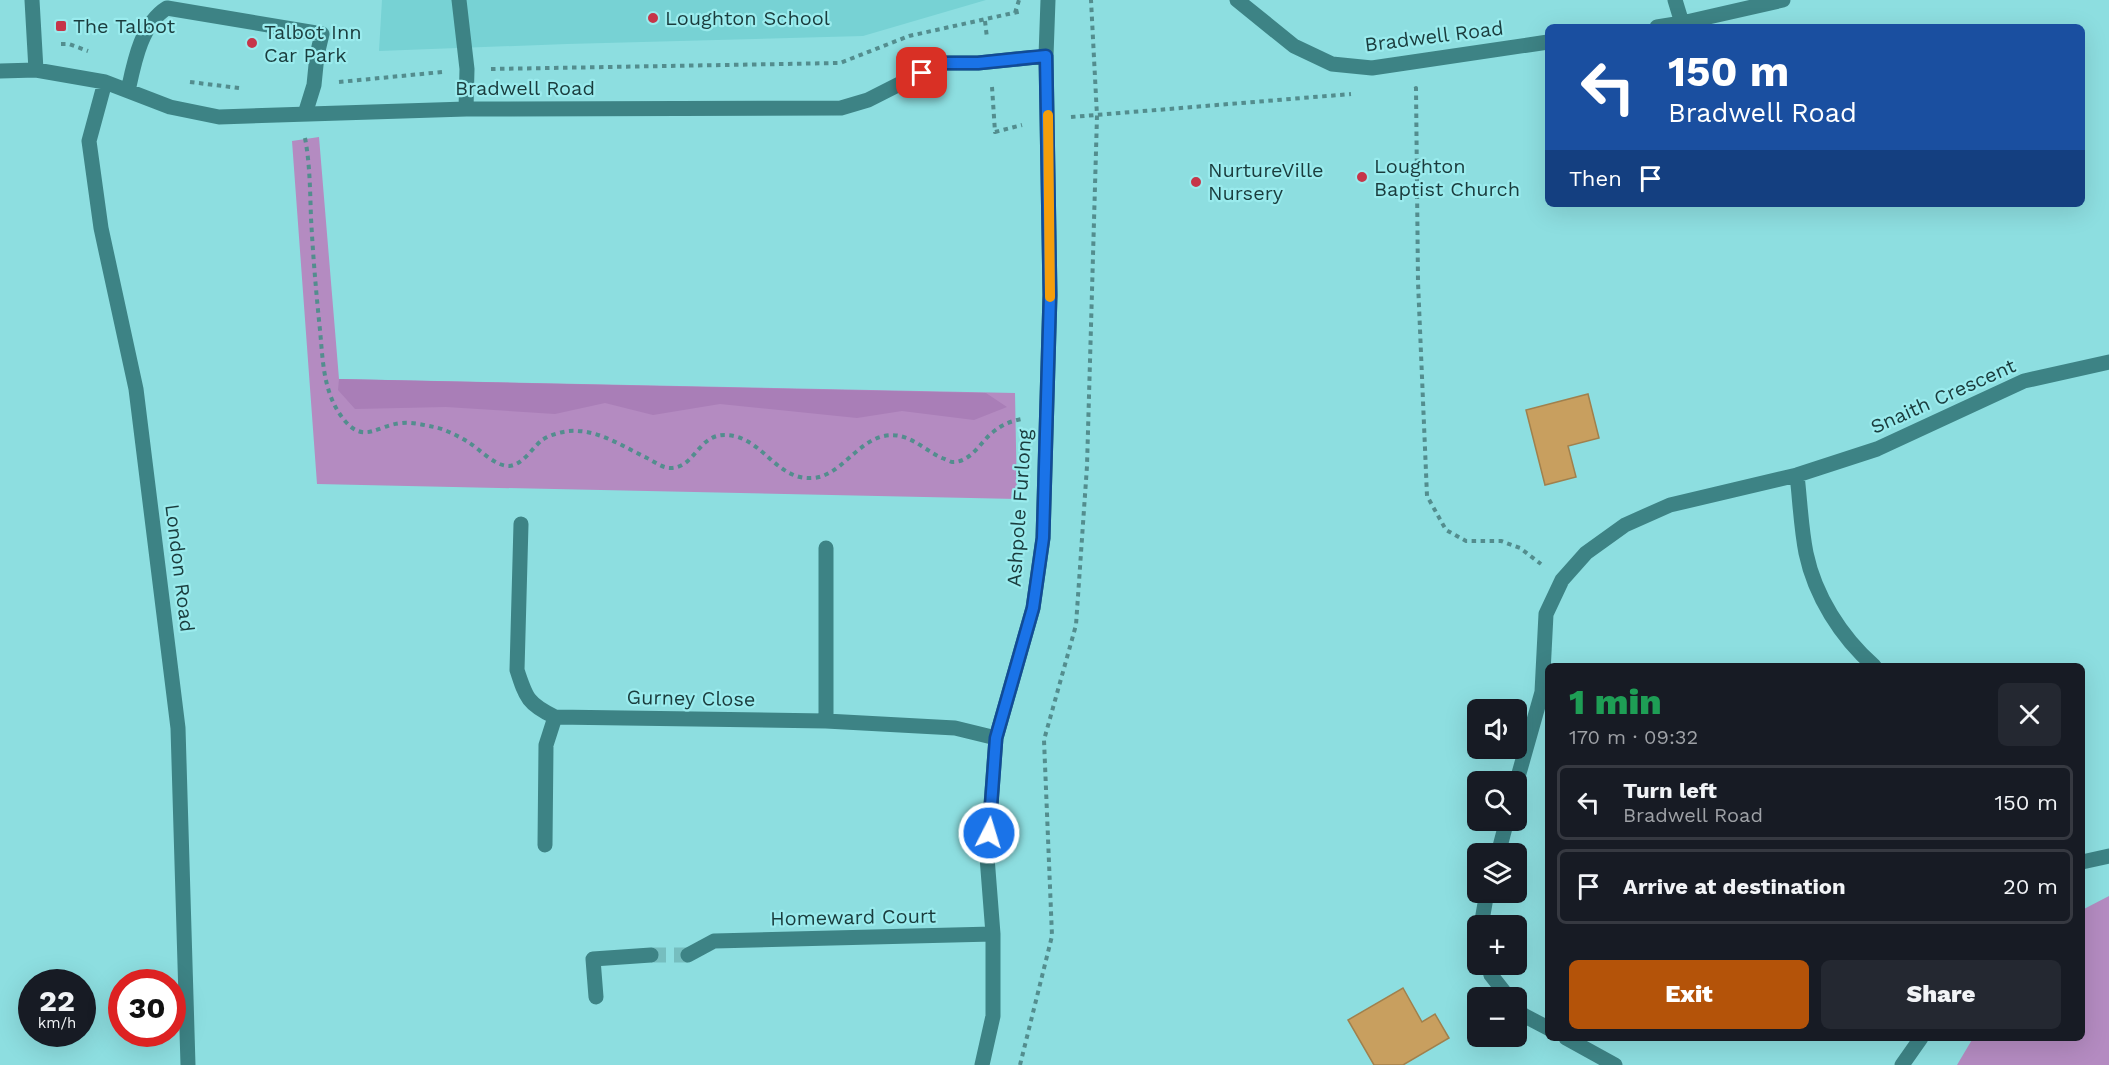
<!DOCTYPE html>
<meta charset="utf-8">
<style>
body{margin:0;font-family:"Work Sans",sans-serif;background:#242831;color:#f1f3f6;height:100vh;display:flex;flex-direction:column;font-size:22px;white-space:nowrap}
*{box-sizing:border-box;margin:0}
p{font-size:20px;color:#9ea1a6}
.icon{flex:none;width:33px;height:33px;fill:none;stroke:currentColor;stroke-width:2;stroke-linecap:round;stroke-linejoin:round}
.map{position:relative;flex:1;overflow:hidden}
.drawer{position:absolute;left:1545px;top:663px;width:540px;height:378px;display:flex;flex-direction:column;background:#171b24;border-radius:9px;box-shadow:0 6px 24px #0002}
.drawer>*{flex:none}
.hud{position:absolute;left:1545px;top:24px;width:540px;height:183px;border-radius:9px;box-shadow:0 6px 24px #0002;background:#1a4fa0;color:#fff;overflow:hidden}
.tools{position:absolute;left:1467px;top:699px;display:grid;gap:12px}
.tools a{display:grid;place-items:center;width:60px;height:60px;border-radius:9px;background:#171b24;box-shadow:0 6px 24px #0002;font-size:30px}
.speed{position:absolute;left:18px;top:969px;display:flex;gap:12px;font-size:30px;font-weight:700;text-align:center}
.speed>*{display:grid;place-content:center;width:78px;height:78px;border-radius:50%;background:#171b24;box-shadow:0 6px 24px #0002;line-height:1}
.speed small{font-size:15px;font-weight:400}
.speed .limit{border:9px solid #d22;background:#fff;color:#111}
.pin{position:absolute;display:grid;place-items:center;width:51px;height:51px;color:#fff;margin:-26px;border-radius:12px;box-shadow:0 3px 9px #0006}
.me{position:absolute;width:66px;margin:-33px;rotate:5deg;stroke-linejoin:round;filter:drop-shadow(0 0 4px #0008)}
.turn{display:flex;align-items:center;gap:21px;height:126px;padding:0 24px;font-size:27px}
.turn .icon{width:78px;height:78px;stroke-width:2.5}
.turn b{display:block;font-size:42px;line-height:51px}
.then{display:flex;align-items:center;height:57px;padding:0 24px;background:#0003;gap:12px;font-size:22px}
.round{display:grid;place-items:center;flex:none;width:63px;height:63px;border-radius:9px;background:#242831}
.summary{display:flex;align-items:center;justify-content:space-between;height:102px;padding:0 24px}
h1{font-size:36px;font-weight:800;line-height:45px;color:#1e9e55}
.button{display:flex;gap:12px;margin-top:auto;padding:12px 24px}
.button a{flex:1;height:69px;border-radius:9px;background:#b45309;color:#fff;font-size:24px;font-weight:800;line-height:69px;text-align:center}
.button a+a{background:#242831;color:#f1f3f6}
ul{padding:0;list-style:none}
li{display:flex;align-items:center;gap:18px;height:75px;margin:0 12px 9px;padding:0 12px;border:3px solid #363941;border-radius:9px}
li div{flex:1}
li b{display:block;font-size:22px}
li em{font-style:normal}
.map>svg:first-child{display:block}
.built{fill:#77d2d4}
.green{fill:#b48bc1}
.forest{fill:#a97eb7}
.building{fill:#c89f5f;stroke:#a0804d;stroke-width:1.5}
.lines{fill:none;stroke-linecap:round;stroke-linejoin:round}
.minor-tunnel{stroke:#76bebf;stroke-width:15;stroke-dasharray:15 8;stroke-linecap:butt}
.path{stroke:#538d8e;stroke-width:4;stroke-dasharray:4.5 4.5;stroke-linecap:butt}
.minor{stroke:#3d8385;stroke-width:15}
.route-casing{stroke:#114b97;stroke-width:15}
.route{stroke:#1a73e8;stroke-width:10}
.slow{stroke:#f59e0b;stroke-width:10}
.poi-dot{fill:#c63549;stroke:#9aebed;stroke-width:2}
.labels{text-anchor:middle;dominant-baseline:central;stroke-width:4.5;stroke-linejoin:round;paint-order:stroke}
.poi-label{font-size:20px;fill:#1a3c3d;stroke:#9aebed;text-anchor:start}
.street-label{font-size:20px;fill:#1a3c3d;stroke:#9aebed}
</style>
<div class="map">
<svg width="2109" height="1065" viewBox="0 0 2109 1065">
<rect width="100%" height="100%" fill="#8ddee0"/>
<path class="built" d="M 382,0 L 986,0 L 863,36 L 567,44 L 379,51 Z"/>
<path class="green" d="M 319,137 L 339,379 L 1015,393 L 1017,499 L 317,484 L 292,141 Z
M 2109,896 L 2109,1065 L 1957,1065 L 1973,1038 L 2082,1038 L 2082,910 Z"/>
<path class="forest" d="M 339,379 L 986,393 L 1007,407 L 974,420 L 902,411 L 857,418 L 720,404 L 653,415 L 605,403 L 555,414 L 446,407 L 355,409 L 338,390 Z"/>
<path class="building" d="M 1588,394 L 1599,438 L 1568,446 L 1576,477 L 1545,485 L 1526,410 Z
M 1403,988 L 1422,1022 L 1435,1014 L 1449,1038 L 1403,1065 L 1374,1065 L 1348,1020 Z"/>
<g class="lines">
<path class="minor-tunnel" d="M 651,955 L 688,955"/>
<path class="path" d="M 1015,13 L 1019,0
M 985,21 L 987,38
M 61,44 L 69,44 L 88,51
M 491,69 L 840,63 L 909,36 L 1022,11
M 190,82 L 239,88
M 339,82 L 442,72
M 992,87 L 995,132 L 1022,125
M 1415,89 L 1416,88 L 1418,282 L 1427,496 L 1446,530 L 1466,541 L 1501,541 L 1520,548 L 1541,564
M 1071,117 L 1351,94
M 305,138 C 310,164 310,191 311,218 C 313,255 316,292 320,330 C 323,361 323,395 345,421 C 365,444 377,425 402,423 C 412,422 424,425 434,427 C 445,429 458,436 468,442 C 480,449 494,466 509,466 C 523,465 532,448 542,440 C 551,434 566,430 578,431 C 602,432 626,448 647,458 C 655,462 662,468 671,468 C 698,467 698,428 734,436 C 765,443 778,480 812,478 C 840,477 856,442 884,436 C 908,431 922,449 942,458 C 943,458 951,462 952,462 C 971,463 981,441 993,432 C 1003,424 1011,421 1022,419
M 1020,1065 L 1052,936 L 1044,740 L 1076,625 L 1087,466 L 1097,116 L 1091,0"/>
<path class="minor" d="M 32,0 L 36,70
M 459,0 L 467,69 L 466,109
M 1237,0 L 1294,46 L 1332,64 L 1372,68 L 1548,42
M 1675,0 L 1682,23
M 1657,27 L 1682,23 L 1783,0
M 0,71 L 36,70 L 105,82 L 170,107 L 219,117 L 466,109 L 841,108 L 868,100 L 941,63 L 978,63 L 1046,56
M 105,82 L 89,141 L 101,228 L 136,389 L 178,728 L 188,1065
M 128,91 C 134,63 141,24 167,8 L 322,34 L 317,55 L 314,85 L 305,114
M 1797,475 C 1800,501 1801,528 1806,553 C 1815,596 1841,637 1874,666
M 521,524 L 517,670 C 526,698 528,704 555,717 L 826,721 L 955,728 L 996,738
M 826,548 L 826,721
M 1516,784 L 1542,692 L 1546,614 L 1562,580 L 1586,553 L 1625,525 L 1670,505 L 1797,475 L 1877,449 L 2024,381 L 2109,362
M 545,845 L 546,745 L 555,717
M 1498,854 L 1507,820
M 2082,862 L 2109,856
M 1481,926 L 1487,892
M 688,955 L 714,941 L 993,934
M 1488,964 L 1491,975 L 1509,998
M 596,997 L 593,959 L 651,955
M 1516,1007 L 1523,1015 L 1548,1028
M 1566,1038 L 1615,1065
M 982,1065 L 993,1016 L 993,934 L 987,857 L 996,738 L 1033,608 L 1043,538 L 1050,295 L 1046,56 L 1048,0
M 1902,1065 L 1921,1038"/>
</g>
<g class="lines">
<defs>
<path id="route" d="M 922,73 L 941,63 L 978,63 L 1046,56 L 1050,295 L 1043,538 L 1033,608 L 996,738 L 989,833"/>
</defs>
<use href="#route" class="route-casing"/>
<use href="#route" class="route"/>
<path class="slow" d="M 1048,115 L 1050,297"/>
</g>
<g class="poi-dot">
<circle cx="653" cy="18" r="6"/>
<rect x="55" y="20" width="12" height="12" rx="3"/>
<circle cx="252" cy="43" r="6"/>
<circle cx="1362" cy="177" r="6"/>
<circle cx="1196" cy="182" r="6"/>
</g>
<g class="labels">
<g class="poi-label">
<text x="665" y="18">Loughton School</text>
<text x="73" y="26">The Talbot</text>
<text x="264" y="32">Talbot Inn<tspan x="264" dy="23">Car Park</tspan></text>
<text x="1374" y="166">Loughton<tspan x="1374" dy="23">Baptist Church</tspan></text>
<text x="1208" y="170">NurtureVille<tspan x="1208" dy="23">Nursery</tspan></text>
</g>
<g class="street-label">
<text transform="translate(1434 36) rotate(-7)">Bradwell Road</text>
<text x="525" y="88">Bradwell Road</text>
<text transform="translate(1943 396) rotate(-24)">Snaith Crescent</text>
<text transform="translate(1019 508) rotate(-86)">Ashpole Furlong</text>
<text transform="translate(180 568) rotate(83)">London Road</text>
<text transform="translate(691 698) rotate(1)">Gurney Close</text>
<text transform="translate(853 917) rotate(-1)">Homeward Court</text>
</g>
</g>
</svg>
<div class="tools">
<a><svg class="icon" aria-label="sound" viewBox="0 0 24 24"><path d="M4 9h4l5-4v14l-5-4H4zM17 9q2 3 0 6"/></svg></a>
<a><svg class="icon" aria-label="search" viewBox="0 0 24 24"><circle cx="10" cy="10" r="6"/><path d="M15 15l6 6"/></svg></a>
<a><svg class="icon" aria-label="layers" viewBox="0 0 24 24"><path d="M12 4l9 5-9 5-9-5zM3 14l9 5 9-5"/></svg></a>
<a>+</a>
<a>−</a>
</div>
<div class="speed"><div>22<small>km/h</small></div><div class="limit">30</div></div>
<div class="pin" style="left:922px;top:73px;background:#d93025"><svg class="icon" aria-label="arrive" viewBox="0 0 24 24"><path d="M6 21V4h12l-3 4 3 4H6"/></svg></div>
<svg class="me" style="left:989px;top:833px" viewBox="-20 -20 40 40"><circle r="17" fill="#1a73e8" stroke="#fff" stroke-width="3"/><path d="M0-11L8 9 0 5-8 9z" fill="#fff"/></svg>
<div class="hud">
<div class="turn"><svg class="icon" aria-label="left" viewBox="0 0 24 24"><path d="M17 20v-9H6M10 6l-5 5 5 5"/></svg><div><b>150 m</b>Bradwell Road</div></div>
<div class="then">Then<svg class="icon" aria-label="arrive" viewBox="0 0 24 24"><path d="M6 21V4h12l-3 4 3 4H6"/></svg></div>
</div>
<section class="drawer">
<div class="summary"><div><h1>1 min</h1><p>170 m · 09:32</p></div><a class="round"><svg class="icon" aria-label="close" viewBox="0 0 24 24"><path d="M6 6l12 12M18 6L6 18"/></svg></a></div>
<ul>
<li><svg class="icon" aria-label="left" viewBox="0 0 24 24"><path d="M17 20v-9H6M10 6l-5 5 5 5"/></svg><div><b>Turn left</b><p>Bradwell Road</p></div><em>150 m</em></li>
<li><svg class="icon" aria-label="arrive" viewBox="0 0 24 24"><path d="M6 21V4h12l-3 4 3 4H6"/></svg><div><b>Arrive at destination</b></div><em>20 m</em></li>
</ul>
<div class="button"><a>Exit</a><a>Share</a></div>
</section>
</div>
